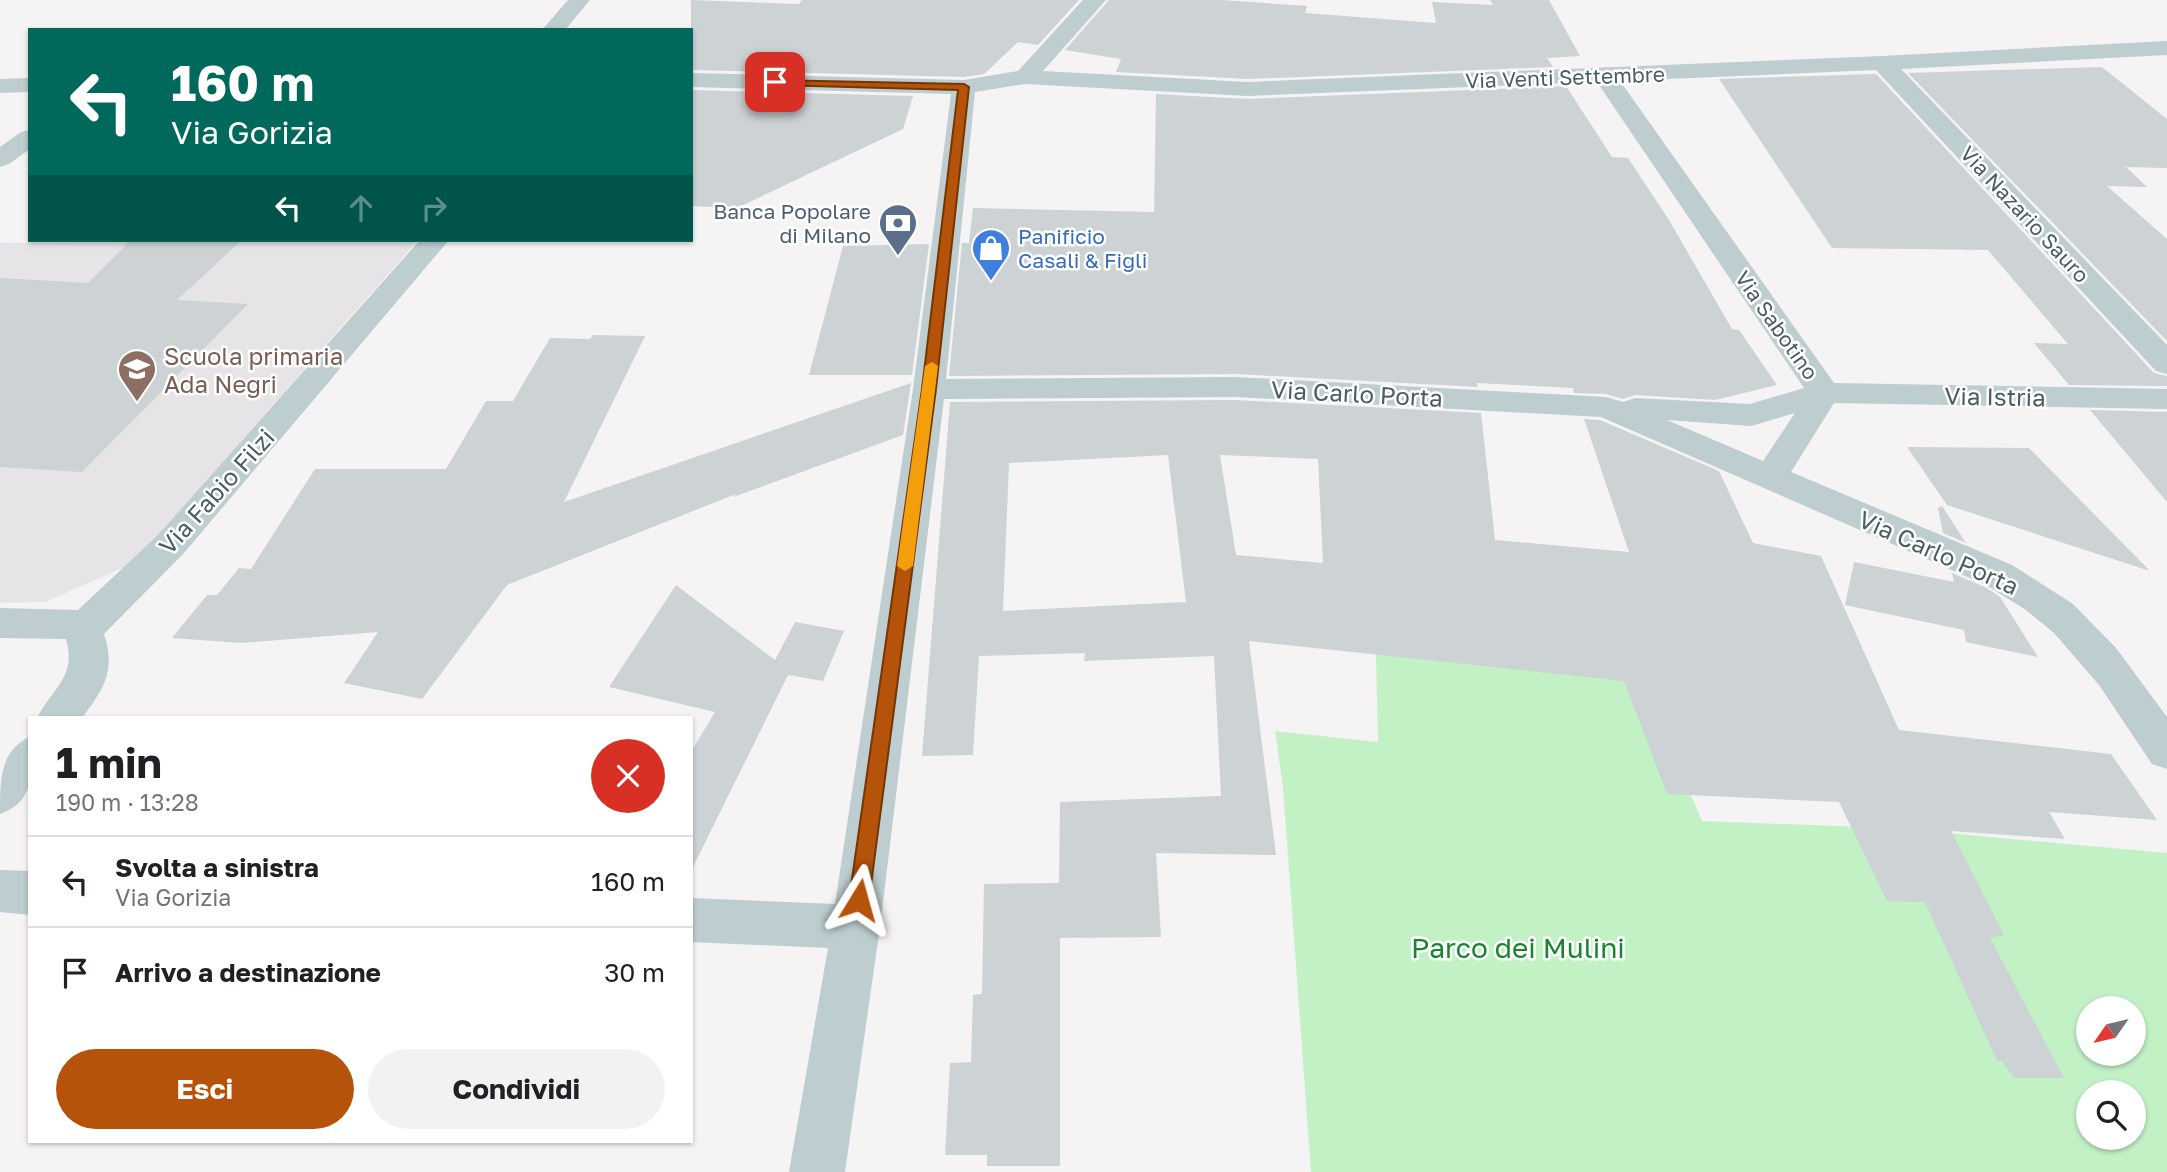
<!DOCTYPE html>
<html lang="it">
<meta charset="utf-8">
<style>
body{margin:0;font-family:"Golos Text",sans-serif;background:#f2f2f2;color:#202124;height:100vh;display:flex;flex-direction:column;font-size:26px;white-space:nowrap}
*{box-sizing:border-box;margin:0}
p{font-size:23px;color:#757577}
.icon{flex:none;width:38px;height:38px;fill:none;stroke:currentColor;stroke-width:2;stroke-linecap:round;stroke-linejoin:round}
.map{position:relative;flex:1;overflow:hidden}
.drawer{position:absolute;left:28px;top:716px;width:665px;height:427px;display:flex;flex-direction:column;background:#fff;border-radius:0px;box-shadow:0 2px 5px #0004}
.drawer>*{flex:none}
.banner{position:absolute;left:28px;top:28px;width:665px;height:214px;border-radius:0px;box-shadow:0 2px 5px #0004;background:#00695c;color:#fff;overflow:hidden}
.needle{width:46px;rotate:236deg}
.tools{position:absolute;left:2076px;top:996px;display:grid;gap:14px}
.tools a{display:grid;place-items:center;width:70px;height:70px;border-radius:50%;background:#fff;box-shadow:0 2px 5px #0004;font-size:35px}
.pin{position:absolute;display:grid;place-items:center;width:60px;height:60px;color:#fff;margin:-30px;border-radius:14px;box-shadow:0 4px 10px #0006}
.me{position:absolute;width:77px;margin:-38px;rotate:8deg;stroke-linejoin:round;filter:drop-shadow(0 0 5px #0008)}
.turn{display:flex;align-items:center;gap:24px;height:147px;padding:0 28px;font-size:32px}
.turn .icon{width:91px;height:91px;stroke-width:2.5}
.turn b{display:block;font-size:49px;line-height:60px}
.lanes{display:flex;align-items:center;height:66px;padding:0 28px;background:#0003;justify-content:center;gap:35px;direction:ltr}
.lanes .off{opacity:.35}
.round{display:grid;place-items:center;flex:none;width:74px;height:74px;border-radius:37px;background:#f2f2f2}
.summary{display:flex;align-items:center;justify-content:space-between;height:119px;padding:0 28px}
h1{font-size:42px;font-weight:700;line-height:52px}
.button{display:flex;gap:14px;margin-top:auto;padding:14px 28px}
.button a{flex:1;height:80px;border-radius:42px;background:#b45309;color:#fff;font-size:28px;font-weight:700;line-height:80px;text-align:center}
.button a+a{background:#f2f2f2;color:#202124}
ul{padding:0;list-style:none}
li{display:flex;align-items:center;gap:21px;height:91px;padding:0 28px;border-top:2px solid #e0e0e0}
li div{flex:1}
li b{display:block;font-size:26px}
li em{font-style:normal}
.map>svg:first-child{display:block}
.education{fill:#e6e4e6}
.green{fill:#c3f1c6;fill-rule:evenodd}
.building{fill:#cdd2d5;fill-rule:evenodd}
.lines{fill:none;stroke-linecap:round;stroke-linejoin:round}
.minor{fill:#becdcf;fill-rule:evenodd}
.route{fill:#b45309;stroke:#753606;stroke-width:2}
.slow{fill:#f59e0b}
.labels{text-anchor:middle;dominant-baseline:central;stroke-width:5;stroke-linejoin:round;paint-order:stroke}
.far-street-label{font-size:21px;fill:#4a5d61;stroke:#fff}
.far-service-label{font-size:21px;fill:#4e5e75;stroke:#fff;text-anchor:end}
.far-shop-label{font-size:21px;fill:#366cbe;stroke:#fff;text-anchor:start}
.education-label{font-size:24px;fill:#785e54;stroke:#fff;text-anchor:start}
.street-label{font-size:24px;fill:#4a5d61;stroke:#fff}
.near-park-label{font-size:28px;fill:#17862c;stroke:#fff}
</style>
<div class="map">
<svg width="2167" height="1172" viewBox="0 0 2167 1172">
<rect width="100%" height="100%" fill="#f5f3f4"/>
<path class="education" d="M 291,240 L 418,240 L 134,563 L 45,602 L 0,603 L 0,243 Z"/>
<path class="green" d="M 1376,654 L 1636,666 L 1702,821 L 1891,828 L 2167,853 L 2167,1172 L 1311,1172 L 1283,787 L 1275,731 L 1378,742 ZM 2088,1008 L 2133,1008 L 2133,1054 L 2088,1054 ZM 2088,1092 L 2133,1092 L 2133,1138 L 2088,1138 Z"/>
<path class="building" d="M 691,0 L 799,4 L 802,0 L 1079,0 L 1038,45 L 1018,42 L 984,74 L 964,77 L 691,70 Z
M 1109,0 L 1222,0 L 1307,6 L 1305,13 L 1436,23 L 1432,2 L 1493,5 L 1490,0 L 1549,0 L 1580,56 L 1547,58 L 1553,67 L 1248,79 L 1116,72 L 1121,59 L 1065,50 Z
M 2102,67 L 2167,119 L 2167,168 L 2126,167 L 2147,187 L 2107,186 L 2167,239 L 2167,341 L 1908,73 Z
M 1876,74 L 2154,373 L 2167,376 L 2167,386 L 2069,385 L 2034,343 L 2068,344 L 1988,250 L 1832,248 L 1719,79 Z
M 1566,86 L 1612,157 L 1628,158 L 1669,220 L 1732,329 L 1739,330 L 1777,385 L 1715,400 L 1635,395 L 1623,399 L 1606,394 L 1574,393 L 1573,388 L 1477,383 L 1478,387 L 1236,374 L 949,376 L 962,243 L 969,243 L 973,208 L 1154,212 L 1156,94 L 1248,99 Z
M 691,90 L 913,96 L 903,129 L 737,208 L 691,206 Z
M 131,240 L 242,240 L 177,300 L 248,304 L 82,472 L 0,467 L 0,278 L 88,283 Z
M 929,244 L 912,375 L 809,375 L 843,246 Z
M 593,335 L 645,336 L 564,502 L 911,383 L 903,435 L 733,497 L 736,494 L 507,585 L 422,699 L 344,683 L 378,632 L 242,643 L 172,638 L 207,595 L 217,595 L 239,568 L 251,569 L 315,469 L 446,469 L 486,401 L 513,401 L 550,338 L 590,339 Z
M 1236,400 L 1481,413 L 1495,540 L 1629,552 L 1584,419 L 1600,420 L 1719,471 L 1753,543 L 1821,556 L 1899,730 L 2111,754 L 2157,820 L 2049,812 L 2065,839 L 1951,831 L 2004,935 L 1990,938 L 2064,1078 L 2014,1078 L 2002,1061 L 1997,1061 L 1925,902 L 1887,901 L 1839,802 L 1667,794 L 1624,681 L 1249,641 L 1276,855 L 1156,853 L 1161,937 L 1060,938 L 1060,1166 L 987,1166 L 987,1155 L 945,1155 L 950,1063 L 971,1062 L 973,995 L 982,994 L 984,884 L 1059,883 L 1060,802 L 1221,796 L 1214,656 L 1084,661 L 1085,653 L 979,656 L 973,755 L 922,756 L 950,402 ZM 1168,455 L 1186,602 L 1003,611 L 1009,463 ZM 1220,455 L 1318,459 L 1323,563 L 1236,555 Z
M 2090,410 L 2167,412 L 2167,502 Z
M 1907,447 L 2029,448 L 2150,571 L 1947,505 Z
M 1942,506 L 1966,543 L 1943,533 L 1938,508 Z
M 1854,562 L 1954,582 L 1952,573 L 1985,587 L 2000,597 L 2038,657 L 1966,642 L 1964,630 L 1845,605 Z
M 676,585 L 775,660 L 795,622 L 844,631 L 823,681 L 788,675 L 691,871 L 691,752 L 715,712 L 609,687 Z"/>
<g class="lines">
<path class="minor" d="M 568,0 L 590,0 L 565,30 L 542,30 Z
M 1083,0 L 1106,0 L 1043,71 L 1248,82 L 1882,56 L 2167,41 L 2167,55 L 1901,69 L 2167,345 L 2167,374 L 2156,371 L 1876,70 L 1620,81 L 1834,383 L 2167,389 L 2167,409 L 1834,403 L 1791,472 L 2012,565 L 2073,604 L 2116,648 L 2167,717 L 2167,769 L 2152,764 L 2099,685 L 2054,633 L 2026,610 L 1986,585 L 1601,417 L 1236,397 L 944,399 L 880,927 L 845,1172 L 789,1172 L 828,948 L 691,942 L 691,898 L 835,904 L 913,389 L 951,94 L 691,87 L 691,73 L 964,80 L 1018,71 ZM 1597,82 L 1804,388 L 1750,404 L 1635,398 L 1623,402 L 1606,397 L 1236,377 L 946,379 L 975,92 L 1025,84 L 1248,96 ZM 1795,413 L 1763,461 L 1667,420 L 1751,426 Z
M 30,78 L 30,92 L 0,93 L 0,79 Z
M 30,130 L 30,149 L 9,164 L 0,167 L 0,147 L 21,132 Z
M 420,240 L 449,240 L 184,553 L 104,634 C 116,670 104,689 82,718 L 37,718 C 53,687 77,677 66,639 L 0,638 L 0,608 L 78,610 L 158,535 Z
M 30,737 C 30,771 38,800 0,814 C 0,780 0,750 30,737 Z
M 0,870 L 30,871 L 30,915 L 0,912 Z"/>
</g>
<path class="route" d="M 771,80 L 964,84 L 969,87 L 936,389 L 869,900 L 866,907 L 859,909 L 852,907 L 849,900 L 922,389 L 958,90 L 775,85 L 770,82 Z"/>
<path class="slow" d="M 932,362 L 938,366 L 913,566 L 905,571 L 897,566 L 925,366 Z"/>
<defs>
<symbol id="bank-pin" viewBox="-11 -11 22 30"><path d="M0 17L-7.5 6A9.5 9.5 0 1 1 7.5 6Z" fill="#5c6f8a" stroke="#fff"/><path d="M-6-4H6V4H-6ZM0-2.3a2.3 2.3 0 1 0 0 4.6a2.3 2.3 0 1 0 0-4.6Z" fill="#fff"/></symbol>
<symbol id="shop-pin" viewBox="-11 -11 22 30"><path d="M0 17L-7.5 6A9.5 9.5 0 1 1 7.5 6Z" fill="#3f7fe0" stroke="#fff"/><path d="M-5-2.5h2.3a2.7 3.5 0 0 1 5.4 0H5L5.5 6h-11ZM-1.5-2.5h3a1.5 2.3 0 0 0-3 0Z" fill="#fff"/></symbol>
<symbol id="school-pin" viewBox="-11 -11 22 30"><path d="M0 17L-7.5 6A9.5 9.5 0 1 1 7.5 6Z" fill="#8d6e63" stroke="#fff"/><path d="M0-5L7-2L0 1L-7-2ZM-4 1L0 2.5L4 1V4Q0 6-4 4Z" fill="#fff"/></symbol>
</defs>
<g fill-rule="evenodd">
<use href="#bank-pin" x="876" y="201" width="44" height="60"/>
<use href="#shop-pin" x="969" y="226" width="44" height="60"/>
<use href="#school-pin" x="115" y="347" width="44" height="60"/>
</g>
<g class="labels">
<g class="far-street-label">
<text transform="translate(1565 77) rotate(-2)">Via Venti Settembre</text>
<text transform="translate(2025 214) rotate(47)">Via Nazario Sauro</text>
<text transform="translate(1777 325) rotate(55)">Via Sabotino</text>
</g>
<g class="far-service-label">
<text x="871" y="211">Banca Popolare<tspan x="871" dy="24">di Milano</tspan></text>
</g>
<g class="far-shop-label">
<text x="1018" y="236">Panificio<tspan x="1018" dy="24">Casali &amp; Figli</tspan></text>
</g>
<g class="education-label">
<text x="164" y="355">Scuola primaria<tspan x="164" dy="28">Ada Negri</tspan></text>
</g>
<g class="street-label">
<text transform="translate(1357 393) rotate(3)">Via Carlo Porta</text>
<text transform="translate(1995 396) rotate(1)">Via Istria</text>
<text transform="translate(216 491) rotate(-48)">Via Fabio Filzi</text>
<text transform="translate(1939 552) rotate(24)">Via Carlo Porta</text>
</g>
<g class="near-park-label">
<text x="1518" y="947">Parco dei Mulini</text>
</g>
</g>
</svg>
<div class="tools">
<a><svg class="needle" viewBox="-14 -14 28 28"><path d="M0-13l5 13h-10z" fill="#e53935"/><path d="M0 13l5-13h-10z" fill="#757577"/></svg></a>
<a><svg class="icon" aria-label="search" viewBox="0 0 24 24"><circle cx="10" cy="10" r="6"/><path d="M15 15l6 6"/></svg></a>
</div>
<div class="pin" style="left:775px;top:82px;background:#d93025"><svg class="icon" aria-label="arrive" viewBox="0 0 24 24"><path d="M6 21V4h12l-3 4 3 4H6"/></svg></div>
<svg class="me" style="left:859px;top:900px" viewBox="-20 -20 40 40"><path d="M0-17L14 15 0 8-14 15z" fill="#b45309" stroke="#fff" stroke-width="4"/></svg>
<div class="banner">
<div class="turn"><svg class="icon" aria-label="left" viewBox="0 0 24 24"><path d="M17 20v-9H6M10 6l-5 5 5 5"/></svg><div><b>160 m</b>Via Gorizia</div></div>
<div class="lanes"><svg class="icon" aria-label="left" viewBox="0 0 24 24"><path d="M17 20v-9H6M10 6l-5 5 5 5"/></svg><svg class="icon off" aria-label="ahead" viewBox="0 0 24 24"><path d="M12 20V5M6 11l6-6 6 6"/></svg><svg class="icon off" aria-label="right" viewBox="0 0 24 24"><path d="M7 20v-9h11M14 6l5 5-5 5"/></svg></div>
</div>
<section class="drawer">
<div class="summary"><div><h1>1 min</h1><p>190 m · 13:28</p></div><a class="round" style="background:#d93025;color:#fff"><svg class="icon" aria-label="close" viewBox="0 0 24 24"><path d="M6 6l12 12M18 6L6 18"/></svg></a></div>
<ul>
<li><svg class="icon" aria-label="left" viewBox="0 0 24 24"><path d="M17 20v-9H6M10 6l-5 5 5 5"/></svg><div><b>Svolta a sinistra</b><p>Via Gorizia</p></div><em>160 m</em></li>
<li><svg class="icon" aria-label="arrive" viewBox="0 0 24 24"><path d="M6 21V4h12l-3 4 3 4H6"/></svg><div><b>Arrivo a destinazione</b></div><em>30 m</em></li>
</ul>
<div class="button"><a>Esci</a><a>Condividi</a></div>
</section>
</div>
